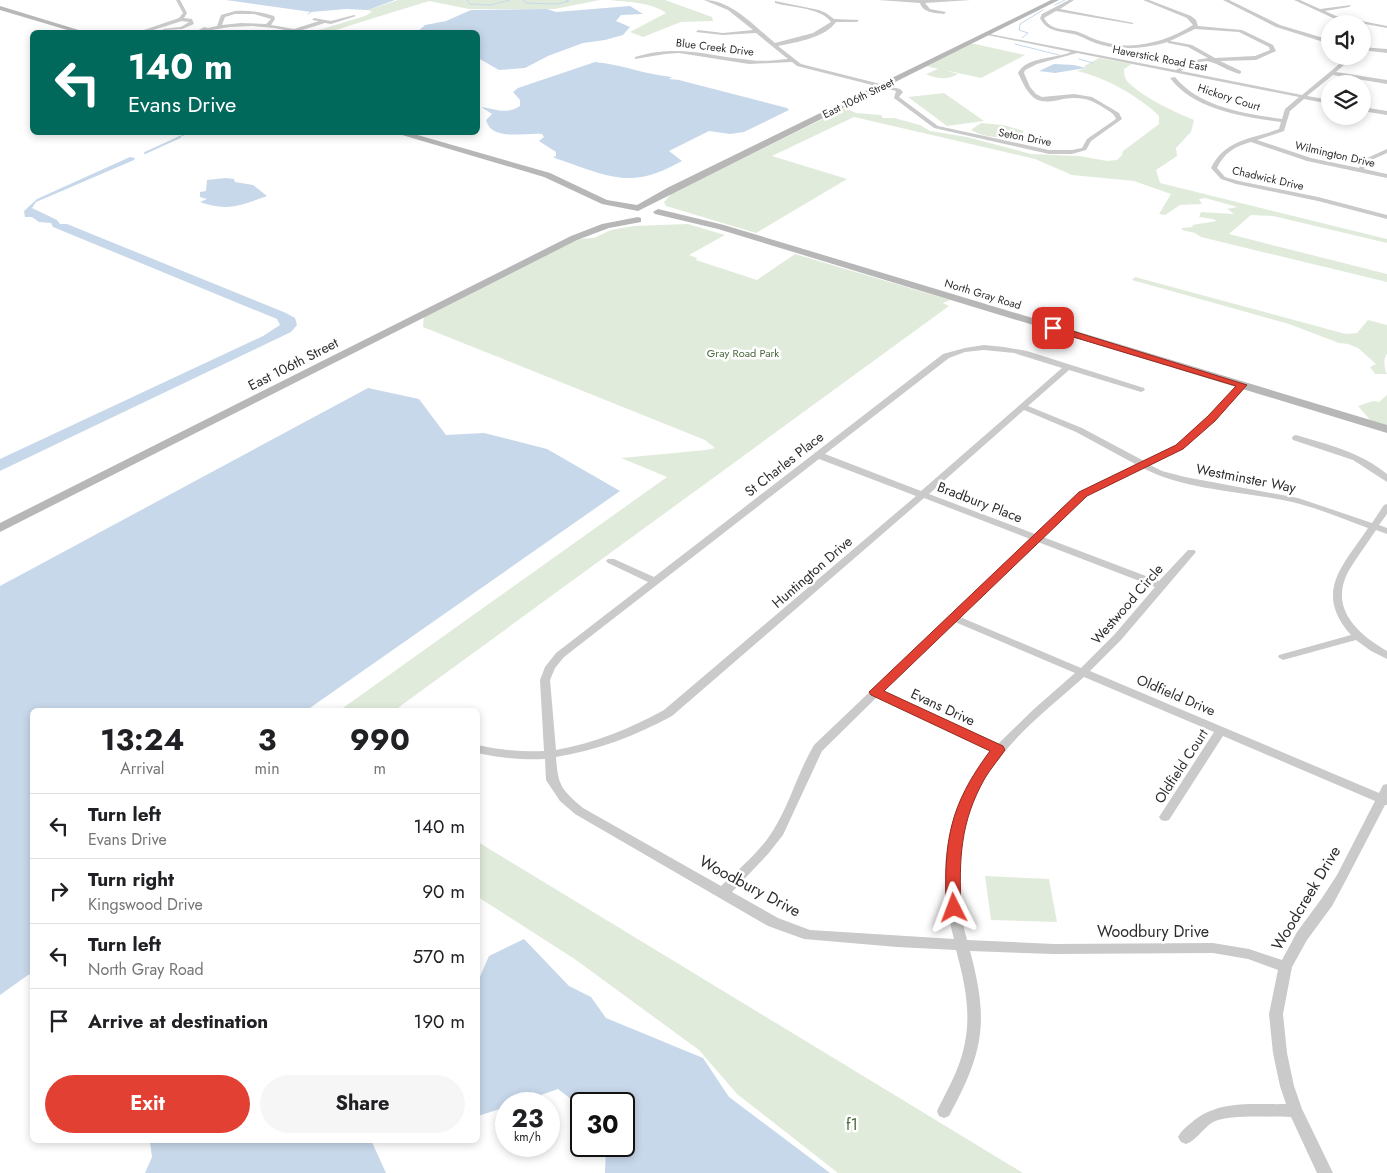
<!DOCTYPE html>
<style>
body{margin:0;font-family:Jost,sans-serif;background:#f6f6f6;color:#202124;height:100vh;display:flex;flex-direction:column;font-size:19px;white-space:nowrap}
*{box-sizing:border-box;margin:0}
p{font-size:16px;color:#757577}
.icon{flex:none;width:28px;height:28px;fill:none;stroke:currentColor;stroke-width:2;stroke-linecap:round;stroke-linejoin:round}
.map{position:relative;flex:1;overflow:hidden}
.panel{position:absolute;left:30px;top:708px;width:450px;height:435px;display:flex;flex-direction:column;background:#fff;border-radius:8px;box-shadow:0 2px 8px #0003}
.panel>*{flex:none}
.top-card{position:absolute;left:30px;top:30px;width:450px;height:105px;border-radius:8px;box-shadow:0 2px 8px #0003;background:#00695c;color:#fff;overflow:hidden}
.buttons{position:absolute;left:1321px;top:15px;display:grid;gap:10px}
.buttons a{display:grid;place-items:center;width:50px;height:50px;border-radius:50%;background:#fff;box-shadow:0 2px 8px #0003;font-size:25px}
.speed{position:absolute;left:495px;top:1092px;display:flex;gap:10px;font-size:25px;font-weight:700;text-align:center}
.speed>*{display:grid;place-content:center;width:65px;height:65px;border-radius:50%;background:#fff;box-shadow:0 2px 8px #0003;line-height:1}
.speed small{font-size:12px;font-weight:400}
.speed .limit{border:2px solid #111;border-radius:8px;background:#fff;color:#111}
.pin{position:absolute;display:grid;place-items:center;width:42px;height:42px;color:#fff;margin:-21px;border-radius:10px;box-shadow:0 2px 8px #0006}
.me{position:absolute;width:55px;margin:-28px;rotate:357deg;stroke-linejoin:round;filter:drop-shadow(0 0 4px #0008)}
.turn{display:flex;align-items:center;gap:18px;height:105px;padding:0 15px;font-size:22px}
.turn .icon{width:65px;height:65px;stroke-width:2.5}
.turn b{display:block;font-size:35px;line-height:42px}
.eta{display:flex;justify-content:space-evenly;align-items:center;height:85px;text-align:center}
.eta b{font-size:30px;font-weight:700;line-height:35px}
.action{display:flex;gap:10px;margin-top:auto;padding:10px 15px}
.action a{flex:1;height:58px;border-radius:30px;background:#e24032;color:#fff;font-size:20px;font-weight:700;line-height:58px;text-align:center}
.action a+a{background:#f6f6f6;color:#202124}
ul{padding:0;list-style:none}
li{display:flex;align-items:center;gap:15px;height:65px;padding:0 15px;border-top:1px solid #e0e0e0}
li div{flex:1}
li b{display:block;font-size:19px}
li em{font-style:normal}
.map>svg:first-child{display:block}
.green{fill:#e1ebdb}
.water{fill:#c7d8ea}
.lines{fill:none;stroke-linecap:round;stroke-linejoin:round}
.stream-far1{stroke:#c7d8ea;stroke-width:1}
.stream{stroke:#c7d8ea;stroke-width:2}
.street{fill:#cacaca;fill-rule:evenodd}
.secondary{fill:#b7b7b7;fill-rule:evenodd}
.route{fill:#e24032;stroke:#932a20}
.labels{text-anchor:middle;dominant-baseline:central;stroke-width:5;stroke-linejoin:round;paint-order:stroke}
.far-street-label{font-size:11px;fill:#2d2d2d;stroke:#fff}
.far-park-label{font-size:11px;fill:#4a683c;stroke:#fff}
.street-label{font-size:14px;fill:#2d2d2d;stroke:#fff}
.near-street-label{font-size:16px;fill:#2d2d2d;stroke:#fff}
.near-park-label{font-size:16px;fill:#4a683c;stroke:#fff}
</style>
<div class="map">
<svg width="1387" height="1173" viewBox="0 0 1387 1173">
<rect width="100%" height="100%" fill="#fff"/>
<path class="green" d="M 398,0 L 600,0 L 555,9 L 469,9 L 429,1 L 329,32 L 312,32 L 365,16 L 372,12 L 368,10 Z
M 609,0 L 665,0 L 712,17 L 713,21 L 681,22 L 643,37 L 630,32 L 666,13 C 651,2 627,2 609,0 Z
M 970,44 L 975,44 L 1025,55 L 981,78 L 944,70 L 958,74 C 948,80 936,79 926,74 L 938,69 L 926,66 Z
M 1099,58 L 1132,64 L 1124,69 C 1124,74 1125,80 1129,83 C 1144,98 1175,112 1194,120 L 1191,132 L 1176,148 L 1177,156 L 1156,170 L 1160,183 L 1387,239 L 1387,243 L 1273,216 L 1251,215 L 1229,234 L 1387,274 L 1387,282 L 1201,237 L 1195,233 L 1182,230 L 1182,228 L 1193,227 L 1192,225 L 1217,221 L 1213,219 L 1199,217 L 1201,212 L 1234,214 L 1227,209 L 1237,207 L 1234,206 L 1205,198 L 1199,199 L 1202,204 L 1180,205 L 1165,215 L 1159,214 L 1171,194 L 1134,181 L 1072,175 L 1035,159 L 854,117 L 772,156 L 847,179 L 756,233 L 666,206 L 664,202 L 671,194 L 845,108 L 856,113 L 881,115 L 883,118 L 894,118 L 920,125 L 930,131 L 967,137 L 1031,154 L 1079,156 L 1107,161 L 1117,160 L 1122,155 L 1123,151 L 1159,124 L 1159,116 C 1139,96 1104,77 1077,71 L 1086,68 L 1084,66 Z
M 944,93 L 984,121 L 947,126 L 908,97 Z
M 981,123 L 1003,125 L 1024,131 L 1020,136 C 1005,139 984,138 971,130 Z
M 688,224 L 725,235 L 689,255 L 697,258 L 696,260 L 757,280 L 795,254 L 950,300 L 943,303 L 949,306 L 395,710 L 340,710 L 667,477 L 621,458 L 706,450 L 715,448 L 705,440 L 423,327 L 424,315 L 576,239 L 594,238 L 611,230 L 634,226 Z
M 1135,277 L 1346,334 L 1357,333 L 1368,320 L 1387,325 L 1387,354 C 1383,358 1384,369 1387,374 L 1375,374 L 1370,367 L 1376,364 L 1358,348 L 1348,344 L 1339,343 L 1289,324 L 1132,280 Z
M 1387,395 L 1387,426 L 1372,422 L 1358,406 L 1373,401 L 1379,402 Z
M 478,842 L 1023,1173 L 838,1173 L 737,1094 L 699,1050 L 576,960 L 478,897 Z
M 985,876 L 1049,879 L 1057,922 L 991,920 Z"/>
<path class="water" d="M 226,0 L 395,0 L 368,10 L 346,9 L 311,12 Z
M 630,6 L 643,14 L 621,15 L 616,21 L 630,27 L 623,35 L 605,40 L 583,43 L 548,56 L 525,68 L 499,70 L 478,58 L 478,32 L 417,32 L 425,25 L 446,21 L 471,10 L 547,9 L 556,12 Z
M 595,62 C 621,64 646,75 672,77 L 669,79 L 679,80 L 787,108 L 789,110 L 744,132 L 730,134 L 709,131 L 669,151 L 682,161 C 667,169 649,178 631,178 C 607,179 580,166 557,159 L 553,157 L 556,156 L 556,152 L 539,141 L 544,137 L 542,134 C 526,132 491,142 486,120 L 492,114 L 481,107 C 495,109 507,115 520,106 L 520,100 L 513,92 L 518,88 Z
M 1054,64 L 1074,65 L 1086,68 L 1055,73 L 1039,71 Z
M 130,157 L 135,158 L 134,160 L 36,202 L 32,208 L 57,220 L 60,224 L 67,224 L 286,313 L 295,318 L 297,325 L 291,332 L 0,471 L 0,459 L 263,336 L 280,325 L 277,319 L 53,227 L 51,223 L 39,222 L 32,217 L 25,217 L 24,211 L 37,199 Z
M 226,178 L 234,179 L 235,182 L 253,185 L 267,196 C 241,205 228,212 200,202 L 207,199 L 200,197 L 200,192 L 206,191 L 207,180 Z
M 368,388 L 419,399 L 446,435 L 484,433 L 547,449 L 620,491 L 307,710 L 32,710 L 32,974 L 28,975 L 0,995 L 0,586 Z
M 524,939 L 569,986 L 591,997 L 606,1018 L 703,1058 L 729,1097 L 830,1173 L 605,1173 L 606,1146 L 624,1146 L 624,1104 L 581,1104 L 581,1107 L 558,1089 L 515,1104 L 506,1104 L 506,1107 L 478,1116 L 478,981 L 489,956 Z
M 152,1140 L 371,1140 L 386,1173 L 145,1173 L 152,1157 L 150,1142 Z"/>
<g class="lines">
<path class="stream-far1" d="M 467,0 L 470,4 L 490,5 L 510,0
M 523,0 L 526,3 L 558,4 L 569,1 L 566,0
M 1055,5 L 1065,0
M 308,14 L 311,12
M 1022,38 L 1028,33 L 1019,30 L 1020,24 L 1043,10
M 1015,44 L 1059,55
M 1079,59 L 1093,63
M 177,138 L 190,132"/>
<path class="stream" d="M 145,153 L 180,137"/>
<path class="street" d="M 176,0 L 180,0 L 187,13 L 184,18 L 192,19 L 194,24 L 182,29 L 164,30 L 162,29 L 181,27 L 189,22 L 182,21 L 147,32 L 141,32 L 141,31 L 179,18 L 183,13 Z
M 704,0 C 732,0 755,27 775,43 L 813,33 L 831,22 C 820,7 792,8 775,3 L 775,1 L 819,10 L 826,13 L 834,19 L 859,20 L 857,22 L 836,22 C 825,38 797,42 778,46 L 801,64 L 900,89 L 903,92 L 899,97 L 938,126 L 1049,150 L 1072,150 L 1082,148 L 1087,139 L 1116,119 C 1114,113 1109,111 1104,108 C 1095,102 1087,98 1075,98 C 1062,97 1045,107 1033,97 C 1026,91 1022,81 1018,73 C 1027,56 1056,59 1071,52 L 987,35 L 985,33 L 1176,70 L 1189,61 L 1208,58 L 1188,47 L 1168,43 L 1168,42 C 1147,48 1124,51 1102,45 C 1093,43 1085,38 1077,35 C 1063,31 1047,33 1040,18 L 1042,14 L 1069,0 L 1074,0 L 1060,9 L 1134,23 L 1132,24 L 1056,11 L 1044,18 C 1050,30 1063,29 1075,31 C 1085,34 1094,40 1104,42 C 1135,51 1167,41 1193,25 L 1187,18 L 1143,0 L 1149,0 L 1191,16 L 1196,20 L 1198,26 L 1242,30 L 1273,45 L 1276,51 L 1256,60 L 1220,61 L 1241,71 L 1241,73 L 1239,74 C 1212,65 1210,52 1181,71 L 1302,95 L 1349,56 L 1354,56 L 1336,72 L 1387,80 L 1387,84 L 1333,75 L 1307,96 L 1330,100 L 1330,104 L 1304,99 L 1290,111 L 1284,131 L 1257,140 L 1311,158 L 1359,168 L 1365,159 L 1387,149 L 1387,153 L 1369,161 L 1364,169 L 1387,174 L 1387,178 L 1307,161 L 1251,142 C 1235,146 1224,153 1217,168 L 1225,177 L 1239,181 L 1318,197 L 1387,215 L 1387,219 L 1318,201 L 1236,184 L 1221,179 L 1211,168 C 1225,139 1252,139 1279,129 L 1281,122 C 1244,117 1194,110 1170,78 L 1175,77 C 1199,107 1246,114 1282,119 L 1285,109 L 1299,97 L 1077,53 L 1037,64 L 1025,70 L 1024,73 L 1030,87 L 1036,94 L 1042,97 L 1074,94 L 1092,97 L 1119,113 L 1122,119 L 1091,141 L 1086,150 L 1072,154 L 1049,154 L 934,128 L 894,98 L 896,91 L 797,66 L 792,62 L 749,64 L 679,53 L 665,54 L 635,59 L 635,57 C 679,44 707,56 750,60 C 763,62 776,60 788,59 L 756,33 L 723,35 L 696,32 L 698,30 L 723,33 L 753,30 L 728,10 ZM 1195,29 L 1239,32 L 1269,47 L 1270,50 L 1255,56 L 1215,58 L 1192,45 L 1170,41 Z
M 878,0 L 971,0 L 925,3 L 930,9 L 946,12 L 944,14 C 935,13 923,13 920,3 Z
M 1223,0 L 1229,0 L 1280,25 L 1330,40 L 1330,44 L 1276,27 Z
M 1294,0 L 1300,0 L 1320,9 L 1351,5 L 1349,7 L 1325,11 L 1336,16 L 1387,26 L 1387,28 L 1333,18 Z
M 235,11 C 248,10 261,12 274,16 L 275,19 L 271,25 L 294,29 L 319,21 L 312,20 L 314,18 L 331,21 L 354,15 L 356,16 L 331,24 L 325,23 L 296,32 L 274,28 L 252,26 L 230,27 L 199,32 L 197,31 L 204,27 L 208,28 L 217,26 L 221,15 ZM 235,14 L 254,14 L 271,19 L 266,24 L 241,23 L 222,25 L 225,17 Z
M 1362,47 L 1387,49 L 1387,53 L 1362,50 Z
M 1362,107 L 1387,111 L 1387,115 L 1362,111 Z
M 984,345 L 1004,347 L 1027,351 L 1144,388 L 1145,390 L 1141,392 L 1069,370 L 1028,406 L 1082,428 L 1144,461 L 1177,445 L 1208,417 L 1240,383 L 1246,383 L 1246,387 L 1214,421 L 1183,449 L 1150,465 L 1162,471 L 1185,477 L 1298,498 L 1372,523 L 1384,505 L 1387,504 L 1387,514 L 1379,525 L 1387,528 L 1387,534 L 1376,530 C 1367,544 1356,558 1348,572 C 1329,609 1358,634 1387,651 L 1387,659 L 1371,651 L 1356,640 L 1283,660 L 1278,657 L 1279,655 L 1351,635 C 1313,592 1343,566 1368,528 C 1343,519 1318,508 1292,502 C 1245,491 1186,491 1143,468 L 1086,496 L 1043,537 L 1159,581 L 1188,550 L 1194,550 L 1196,552 L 1121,640 L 1090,671 L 1379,793 L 1383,785 L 1387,784 L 1387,805 L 1385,805 L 1346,880 L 1332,906 L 1307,940 L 1292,967 L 1283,1014 L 1287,1053 L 1294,1086 L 1302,1109 L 1333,1173 L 1317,1173 L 1291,1117 C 1272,1117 1228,1114 1213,1122 C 1203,1128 1197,1140 1186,1144 L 1181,1142 L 1178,1137 C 1181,1131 1186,1127 1191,1123 C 1218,1099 1253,1105 1286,1104 L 1280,1086 L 1273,1053 L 1269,1014 L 1278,970 L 1248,959 L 1213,953 L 1054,954 L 970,951 C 989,1022 984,1051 949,1116 L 944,1118 L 939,1116 L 937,1111 C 943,1098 950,1086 956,1072 C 974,1029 968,994 956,950 L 897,947 L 804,939 L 768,926 L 575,814 L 560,801 L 546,780 L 545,759 C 521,760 500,758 478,753 L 478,745 C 500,750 521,752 544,751 L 540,680 L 545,667 L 556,653 L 648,582 L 608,563 L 606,561 L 608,559 L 614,559 L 654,577 L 943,354 L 965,348 ZM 984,350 L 1014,353 L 1062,368 L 921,491 L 825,454 L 949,358 L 965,352 ZM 1024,410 L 1076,432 L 1137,465 L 1080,492 L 1035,534 L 929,494 ZM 819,459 L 916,496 L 664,710 C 629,729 595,743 556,750 L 550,680 L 555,668 L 564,657 ZM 924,498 L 1030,539 L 814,745 C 798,772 790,803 774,829 C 761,851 739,869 721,886 L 583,808 C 561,789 558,786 556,757 C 598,750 635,736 672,716 ZM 1038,542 L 1155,587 L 1114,635 L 1081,668 L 960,617 ZM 955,622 L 1075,673 L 1034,709 L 998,744 L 883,691 ZM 1084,677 L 1214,732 L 1161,814 L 1159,817 L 1161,820 L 1165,821 L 1169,820 L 1223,736 L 1375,801 L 1337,875 L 1322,898 L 1297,932 L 1282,960 L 1249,949 L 1213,943 L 1054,944 L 967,940 C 949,874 956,810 1001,756 C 1025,726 1056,702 1084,677 ZM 877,697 L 992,751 C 947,812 934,864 954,939 L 810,930 L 778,918 L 732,892 L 768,854 L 783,835 L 822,751 Z
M 1296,435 C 1327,444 1362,453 1387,474 L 1387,482 L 1353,460 L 1293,440 L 1292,438 L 1293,436 Z"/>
<path class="secondary" d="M 1051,0 L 1059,0 L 638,211 L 602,204 L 544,177 L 392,132 L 407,132 L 550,173 L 607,200 L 637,205 L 667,188 Z
M 0,6 L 82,31 L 83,32 L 74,32 L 0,10 Z
M 658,209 L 724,225 L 1387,425 L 1387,433 L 718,229 L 655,214 L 653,212 Z
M 638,217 L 641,218 L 641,222 L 609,228 L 577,240 L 0,532 L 0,523 L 571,236 L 602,224 Z"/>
</g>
<path class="route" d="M 1053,325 L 1247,385 L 1215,421 L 1183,449 L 1087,496 L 884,691 L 1003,746 L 1005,750 C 999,759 991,768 985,778 C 960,822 959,859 961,908 L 959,912 L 954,914 L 949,912 L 946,908 C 944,841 949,806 990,751 L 871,695 L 869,692 L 1079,492 L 1176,445 L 1208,416 L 1236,386 L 1050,330 L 1049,328 Z"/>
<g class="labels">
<g class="far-street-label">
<text transform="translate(715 47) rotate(7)">Blue Creek Drive</text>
<text transform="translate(1160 58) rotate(11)">Haverstick Road East</text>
<text transform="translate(1229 97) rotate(18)">Hickory Court</text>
<text transform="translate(858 98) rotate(-26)">East 106th Street</text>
<text transform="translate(1025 137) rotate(11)">Seton Drive</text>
<text transform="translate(1335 154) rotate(13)">Wilmington Drive</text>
<text transform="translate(1268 178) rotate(13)">Chadwick Drive</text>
<text transform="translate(983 294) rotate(17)">North Gray Road</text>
</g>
<g class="far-park-label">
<text x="743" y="353">Gray Road Park</text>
</g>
<g class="street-label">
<text transform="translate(293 364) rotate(-27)">East 106th Street</text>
<text transform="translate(784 464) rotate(-38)">St Charles Place</text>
<text transform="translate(1246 478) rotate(11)">Westminster Way</text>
<text transform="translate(980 502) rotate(21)">Bradbury Place</text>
<text transform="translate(812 572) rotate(-41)">Huntington Drive</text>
<text transform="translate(1127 604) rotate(-49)">Westwood Circle</text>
<text transform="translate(1176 695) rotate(23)">Oldfield Drive</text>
<text transform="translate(943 707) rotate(25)">Evans Drive</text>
<text transform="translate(1181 766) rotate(-57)">Oldfield Court</text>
</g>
<g class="near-street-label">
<text transform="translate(750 886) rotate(28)">Woodbury Drive</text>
<text transform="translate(1306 898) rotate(-59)">Woodcreek Drive</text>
<text x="1153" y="931">Woodbury Drive</text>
</g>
<g class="near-park-label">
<text x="852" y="1124">f1</text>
</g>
</g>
</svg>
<div class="buttons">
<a><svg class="icon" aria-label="sound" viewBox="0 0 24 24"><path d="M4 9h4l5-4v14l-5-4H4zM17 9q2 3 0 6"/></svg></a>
<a><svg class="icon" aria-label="layers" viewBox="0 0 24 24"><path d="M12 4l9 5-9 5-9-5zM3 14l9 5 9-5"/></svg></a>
</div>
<div class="speed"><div>23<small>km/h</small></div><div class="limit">30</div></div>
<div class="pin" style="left:1053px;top:328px;background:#d93025"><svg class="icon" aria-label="arrive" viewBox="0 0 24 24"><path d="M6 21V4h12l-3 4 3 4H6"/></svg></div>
<svg class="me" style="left:954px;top:908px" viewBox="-20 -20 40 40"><path d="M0-17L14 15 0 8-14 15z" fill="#e24032" stroke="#fff" stroke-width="4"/></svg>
<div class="top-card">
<div class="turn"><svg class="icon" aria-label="left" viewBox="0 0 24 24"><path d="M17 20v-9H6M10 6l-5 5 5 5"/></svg><div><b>140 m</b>Evans Drive</div></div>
</div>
<section class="panel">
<div class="eta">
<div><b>13:24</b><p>Arrival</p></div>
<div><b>3</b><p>min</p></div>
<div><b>990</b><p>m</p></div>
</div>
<ul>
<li><svg class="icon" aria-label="left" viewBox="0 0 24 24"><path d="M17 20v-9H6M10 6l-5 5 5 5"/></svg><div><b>Turn left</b><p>Evans Drive</p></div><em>140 m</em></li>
<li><svg class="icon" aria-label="right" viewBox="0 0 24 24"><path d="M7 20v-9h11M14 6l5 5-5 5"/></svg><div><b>Turn right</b><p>Kingswood Drive</p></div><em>90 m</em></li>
<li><svg class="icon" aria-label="left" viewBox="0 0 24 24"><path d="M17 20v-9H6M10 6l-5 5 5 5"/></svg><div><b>Turn left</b><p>North Gray Road</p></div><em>570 m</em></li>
<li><svg class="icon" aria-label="arrive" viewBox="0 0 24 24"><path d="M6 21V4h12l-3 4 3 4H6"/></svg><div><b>Arrive at destination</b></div><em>190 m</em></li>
</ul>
<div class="action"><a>Exit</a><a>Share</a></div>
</section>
</div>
